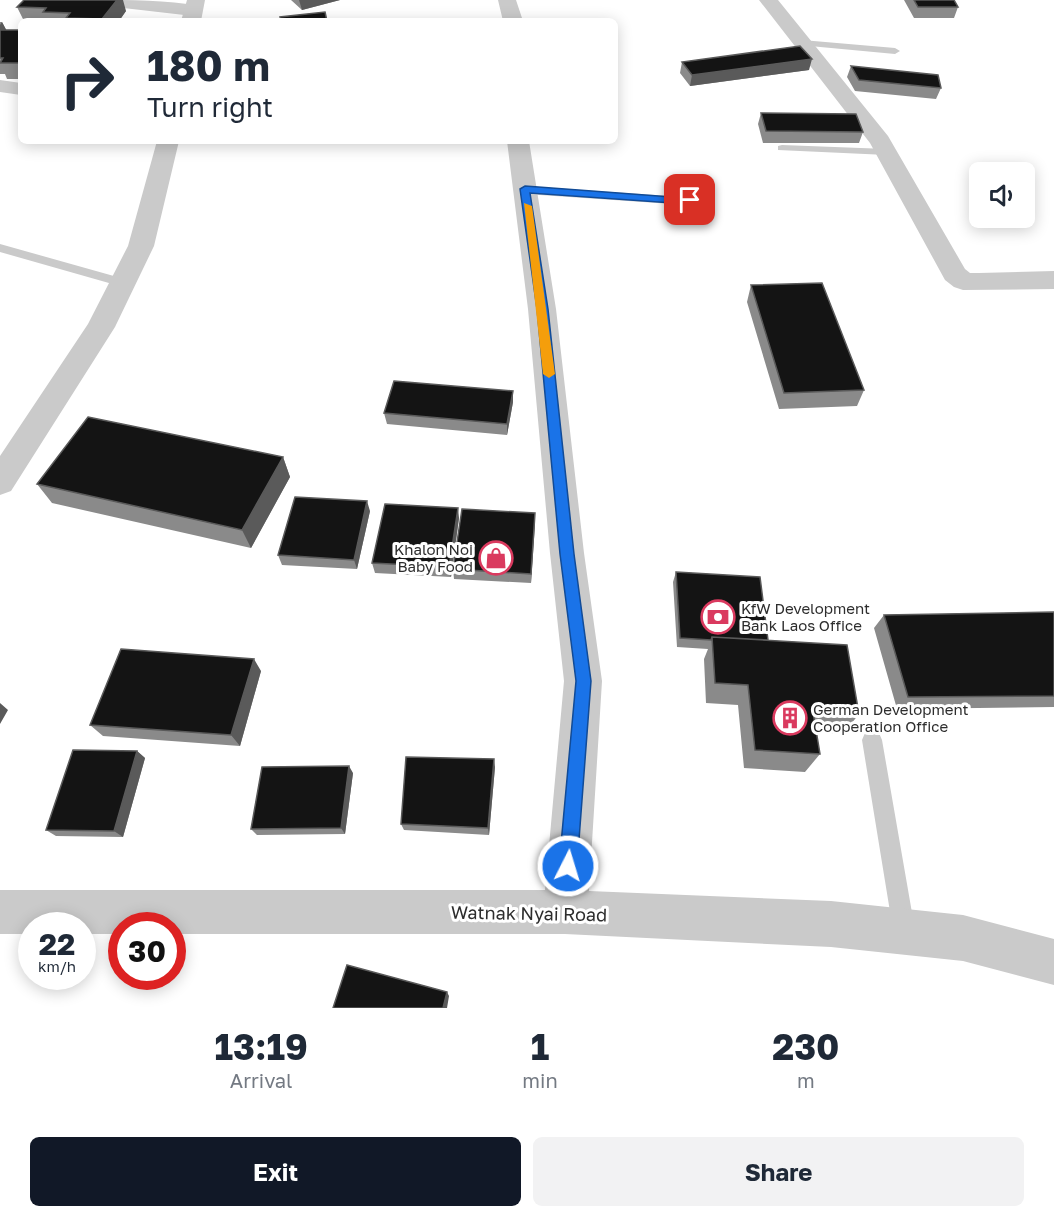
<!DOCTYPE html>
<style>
body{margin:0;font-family:"Golos Text",sans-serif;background:#f2f2f3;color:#1f2937;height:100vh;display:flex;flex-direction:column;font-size:22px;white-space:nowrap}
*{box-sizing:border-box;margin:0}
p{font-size:20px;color:#747a83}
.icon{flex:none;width:33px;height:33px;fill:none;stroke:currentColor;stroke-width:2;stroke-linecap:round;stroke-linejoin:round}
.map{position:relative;height:1008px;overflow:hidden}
.sheet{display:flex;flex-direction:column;background:#fff;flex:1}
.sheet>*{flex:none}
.guide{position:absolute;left:18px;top:18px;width:600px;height:126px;border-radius:9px;box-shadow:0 3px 15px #0003;background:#fff;color:#1f2937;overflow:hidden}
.tools{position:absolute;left:969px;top:162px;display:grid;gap:12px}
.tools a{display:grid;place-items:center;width:66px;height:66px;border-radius:9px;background:#fff;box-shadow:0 3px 15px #0003;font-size:30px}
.speed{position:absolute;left:18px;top:912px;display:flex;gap:12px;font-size:30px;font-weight:700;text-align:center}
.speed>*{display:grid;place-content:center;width:78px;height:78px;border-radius:50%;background:#fff;box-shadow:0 3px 15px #0003;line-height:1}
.speed small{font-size:15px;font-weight:400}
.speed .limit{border:9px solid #d22;background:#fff;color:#111}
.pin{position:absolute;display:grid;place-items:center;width:51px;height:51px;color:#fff;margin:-26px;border-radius:12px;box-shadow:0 3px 9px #0006}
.me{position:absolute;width:66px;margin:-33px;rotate:5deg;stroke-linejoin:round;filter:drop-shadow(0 0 4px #0008)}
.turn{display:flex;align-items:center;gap:21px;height:126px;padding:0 30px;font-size:27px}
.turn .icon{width:78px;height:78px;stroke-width:2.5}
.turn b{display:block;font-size:42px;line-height:51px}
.eta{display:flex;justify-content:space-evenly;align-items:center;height:102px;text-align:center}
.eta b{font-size:36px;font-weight:700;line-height:42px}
.button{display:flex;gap:12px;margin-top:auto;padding:12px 30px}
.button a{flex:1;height:69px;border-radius:9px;background:#111827;color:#fff;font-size:24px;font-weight:700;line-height:69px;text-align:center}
.button a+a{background:#f2f2f3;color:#1f2937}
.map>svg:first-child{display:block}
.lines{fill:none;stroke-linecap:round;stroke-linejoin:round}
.service{fill:#cacaca;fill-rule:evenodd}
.minor{fill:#cacaca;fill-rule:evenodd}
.tertiary{fill:#cacaca;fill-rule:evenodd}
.wall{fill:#8a8a8a}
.shaded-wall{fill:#5a5a5a}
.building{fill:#141414;stroke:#5a5a5a;stroke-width:1.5}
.route{fill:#1a73e8;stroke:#114b97;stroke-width:1.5}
.slow{fill:#f59e0b}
.labels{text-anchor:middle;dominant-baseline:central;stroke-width:6;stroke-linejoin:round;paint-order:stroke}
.poi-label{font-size:15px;fill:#2d2d2d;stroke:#fff;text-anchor:start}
.near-street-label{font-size:18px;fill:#2d2d2d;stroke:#fff}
</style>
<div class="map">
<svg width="1054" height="1008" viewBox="0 0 1054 1008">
<rect width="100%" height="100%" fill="#fff"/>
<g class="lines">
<path class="service" d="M 802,40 L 895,48 L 900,51 L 895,54 L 799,45 L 797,43 Z
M 782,145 L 887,149 L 893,152 L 887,155 L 778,150 L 778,146 Z
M 692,176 L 698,180 L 696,200 L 687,205 L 525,194 L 519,190 L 525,186 L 684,197 L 686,180 Z
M 0,244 L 128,280 L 130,283 L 123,287 L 0,252 Z
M 872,730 L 879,733 L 882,740 L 915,930 L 912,938 L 904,941 L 896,938 L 893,930 L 862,740 L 865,733 Z"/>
<path class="minor" d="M 97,0 C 131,0 166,0 200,6 L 202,10 L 200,14 L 193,16 L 106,6 L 99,4 Z
M 498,0 L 516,0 L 523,21 L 503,21 Z
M 759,0 L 778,0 L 888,136 L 965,269 L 970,273 L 979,273 L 1054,271 L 1054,289 L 963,290 L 954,287 L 945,280 L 870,143 Z
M 0,80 L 21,83 L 21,95 L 0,92 Z
M 507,141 L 529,141 L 556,309 L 584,553 L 602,681 L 589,891 L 831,901 L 963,915 L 1054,939 L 1054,985 L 963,961 L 831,947 L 565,934 L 172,934 L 172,926 L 122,926 L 122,934 L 82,934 L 82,926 L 32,926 L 32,934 L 0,934 L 0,890 L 545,890 L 564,681 L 550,553 L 528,309 Z"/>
<path class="tertiary" d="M 187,0 L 205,0 L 201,21 L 181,21 Z
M 157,141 L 179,141 L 154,246 L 115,327 L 11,491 L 0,495 L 0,456 L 88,324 L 128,246 Z"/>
</g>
<path class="wall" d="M 291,0 L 340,0 L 302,10 Z
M 904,0 L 954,0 L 958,7 L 954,18 L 914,18 Z
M 17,7 L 126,11 L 119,21 L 24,21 Z
M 0,22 L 2,22 L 6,30 L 21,30 L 21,79 L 7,79 L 5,74 L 0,74 Z
M 682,62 L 809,70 L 690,86 L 680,73 Z
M 851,66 L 941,88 L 936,99 L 855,91 L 847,77 Z
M 761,113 L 863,132 L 859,143 L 763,143 L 758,124 Z
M 751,285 L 864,390 L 857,406 L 779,409 L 747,302 Z
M 513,402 L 507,435 L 387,424 L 384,413 Z
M 283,457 L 290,477 L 251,548 L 52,503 L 37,484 Z
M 370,511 L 357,569 L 282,565 L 278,555 Z
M 535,513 L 531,583 L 454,579 L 453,569 Z
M 459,518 L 451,577 L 375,573 L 372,563 Z
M 676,572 L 768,640 L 859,714 L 843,734 L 816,732 L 820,754 L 805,772 L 744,768 L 738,705 L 706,703 L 704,659 L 708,649 L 677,647 L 673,582 Z
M 1054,612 L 1054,707 L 897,709 L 874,628 L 884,615 Z
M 261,671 L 240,746 L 103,736 L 90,725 Z
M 137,751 L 145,758 L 123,837 L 56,836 L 46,830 Z
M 495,767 L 489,835 L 404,830 L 401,824 Z
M 353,773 L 345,834 L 257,835 L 251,829 Z"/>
<path class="shaded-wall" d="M 117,0 L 123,0 L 126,11 L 119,21 L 103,21 L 102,19 Z
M 299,0 L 340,0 L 302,10 Z
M 2,22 L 8,33 L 0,42 L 0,25 Z
M 812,59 L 809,70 L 690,86 L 692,75 Z
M 513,391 L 513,402 L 507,435 L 507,424 Z
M 283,457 L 290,477 L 251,548 L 242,530 Z
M 367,501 L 370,511 L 357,569 L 354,560 Z
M 458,508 L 459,518 L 451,577 L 449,567 Z
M 535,513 L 535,524 L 531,583 L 531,574 Z
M 254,659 L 261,671 L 240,746 L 231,735 Z
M 0,703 L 8,710 L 0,724 Z
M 137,751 L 145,758 L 123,837 L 114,831 Z
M 494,759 L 495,767 L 489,835 L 488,828 Z
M 349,766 L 353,773 L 345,834 L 341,828 Z
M 447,992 L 449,996 L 447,1008 L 443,1008 Z"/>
<path class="building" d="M 24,0 L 117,0 L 102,19 L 66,18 L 70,13 L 43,12 L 46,8 L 17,7 Z
M 914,0 L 954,0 L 958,7 L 918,7 Z
M 325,12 L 327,21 L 281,21 L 280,17 Z
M 0,30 L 21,30 L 21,63 L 0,63 L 3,58 L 0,58 Z
M 800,46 L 812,59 L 692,75 L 682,62 Z
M 851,66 L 938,75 L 941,88 L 859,80 Z
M 761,113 L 856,114 L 863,132 L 766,131 Z
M 822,283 L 864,390 L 784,393 L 751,285 Z
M 394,381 L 513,391 L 507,424 L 384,413 Z
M 88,417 L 283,457 L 242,530 L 37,484 Z
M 295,497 L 367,501 L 354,560 L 278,555 Z
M 385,504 L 458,508 L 449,567 L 372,563 Z
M 462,509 L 535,513 L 531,574 L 453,569 Z
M 676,572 L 760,577 L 768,640 L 712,637 L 711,640 L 680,638 Z
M 1054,612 L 1054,696 L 908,697 L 884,615 Z
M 712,637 L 847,645 L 859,714 L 813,712 L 820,754 L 755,750 L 748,685 L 715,683 Z
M 121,649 L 254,659 L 231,735 L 90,725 Z
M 73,750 L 137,751 L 114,831 L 46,830 Z
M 406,757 L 494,759 L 488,828 L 401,824 Z
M 349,766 L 341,828 L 251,829 L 262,767 Z
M 347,965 L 447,992 L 443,1008 L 333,1008 Z"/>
<path class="route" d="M 525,186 L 685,198 L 690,197 L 695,200 L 687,204 L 530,193 L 548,309 L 574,554 L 591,681 L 577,866 L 575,872 L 568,875 L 562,872 L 559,866 L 576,681 L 560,554 L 537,309 L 520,189 Z"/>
<path class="slow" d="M 524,203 L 532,206 L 555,374 L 549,378 L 543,374 Z"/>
<defs>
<symbol id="shop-ring" viewBox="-11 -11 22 22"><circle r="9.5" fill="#fff" stroke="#da3a5f" stroke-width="1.5"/><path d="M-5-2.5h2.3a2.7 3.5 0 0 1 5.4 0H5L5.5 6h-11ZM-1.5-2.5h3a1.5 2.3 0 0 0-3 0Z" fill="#da3a5f"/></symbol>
<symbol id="bank-ring" viewBox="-11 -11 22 22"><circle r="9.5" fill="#fff" stroke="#da3a5f" stroke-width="1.5"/><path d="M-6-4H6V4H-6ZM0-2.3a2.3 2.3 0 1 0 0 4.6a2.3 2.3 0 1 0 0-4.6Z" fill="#da3a5f"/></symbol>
<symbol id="building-ring" viewBox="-11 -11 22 22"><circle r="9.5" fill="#fff" stroke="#da3a5f" stroke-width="1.5"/><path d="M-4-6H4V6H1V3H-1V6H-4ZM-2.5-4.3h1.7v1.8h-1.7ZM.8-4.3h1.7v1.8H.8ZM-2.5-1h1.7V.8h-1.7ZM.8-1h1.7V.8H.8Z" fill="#da3a5f"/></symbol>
</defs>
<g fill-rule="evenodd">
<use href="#shop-ring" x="477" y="539" width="38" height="38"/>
<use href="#bank-ring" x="699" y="598" width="38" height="38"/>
<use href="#building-ring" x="771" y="699" width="38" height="38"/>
</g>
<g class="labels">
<g class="poi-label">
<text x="473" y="549" text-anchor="end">Khalon Noi<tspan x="473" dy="17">Baby Food</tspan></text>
<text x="741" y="608">KfW Development<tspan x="741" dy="17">Bank Laos Office</tspan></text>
<text x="813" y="709">German Development<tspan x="813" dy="17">Cooperation Office</tspan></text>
</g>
<g class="near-street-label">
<text transform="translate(529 913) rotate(1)">Watnak Nyai Road</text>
</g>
</g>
</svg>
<div class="tools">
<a><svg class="icon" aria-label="sound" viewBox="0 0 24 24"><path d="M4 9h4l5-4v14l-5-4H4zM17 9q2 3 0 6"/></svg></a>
</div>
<div class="speed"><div>22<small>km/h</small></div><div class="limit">30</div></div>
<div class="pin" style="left:690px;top:200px;background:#d93025"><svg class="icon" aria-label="arrive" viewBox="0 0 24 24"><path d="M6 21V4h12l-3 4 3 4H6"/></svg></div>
<svg class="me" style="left:568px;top:866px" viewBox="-20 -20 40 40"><circle r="17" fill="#1a73e8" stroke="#fff" stroke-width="3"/><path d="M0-11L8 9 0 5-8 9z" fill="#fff"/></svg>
<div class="guide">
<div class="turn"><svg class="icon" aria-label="right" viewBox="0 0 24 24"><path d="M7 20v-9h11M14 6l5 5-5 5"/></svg><div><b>180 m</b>Turn right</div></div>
</div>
</div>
<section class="sheet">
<div class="eta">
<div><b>13:19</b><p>Arrival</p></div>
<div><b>1</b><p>min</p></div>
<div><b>230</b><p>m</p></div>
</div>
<div class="button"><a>Exit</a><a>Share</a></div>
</section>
